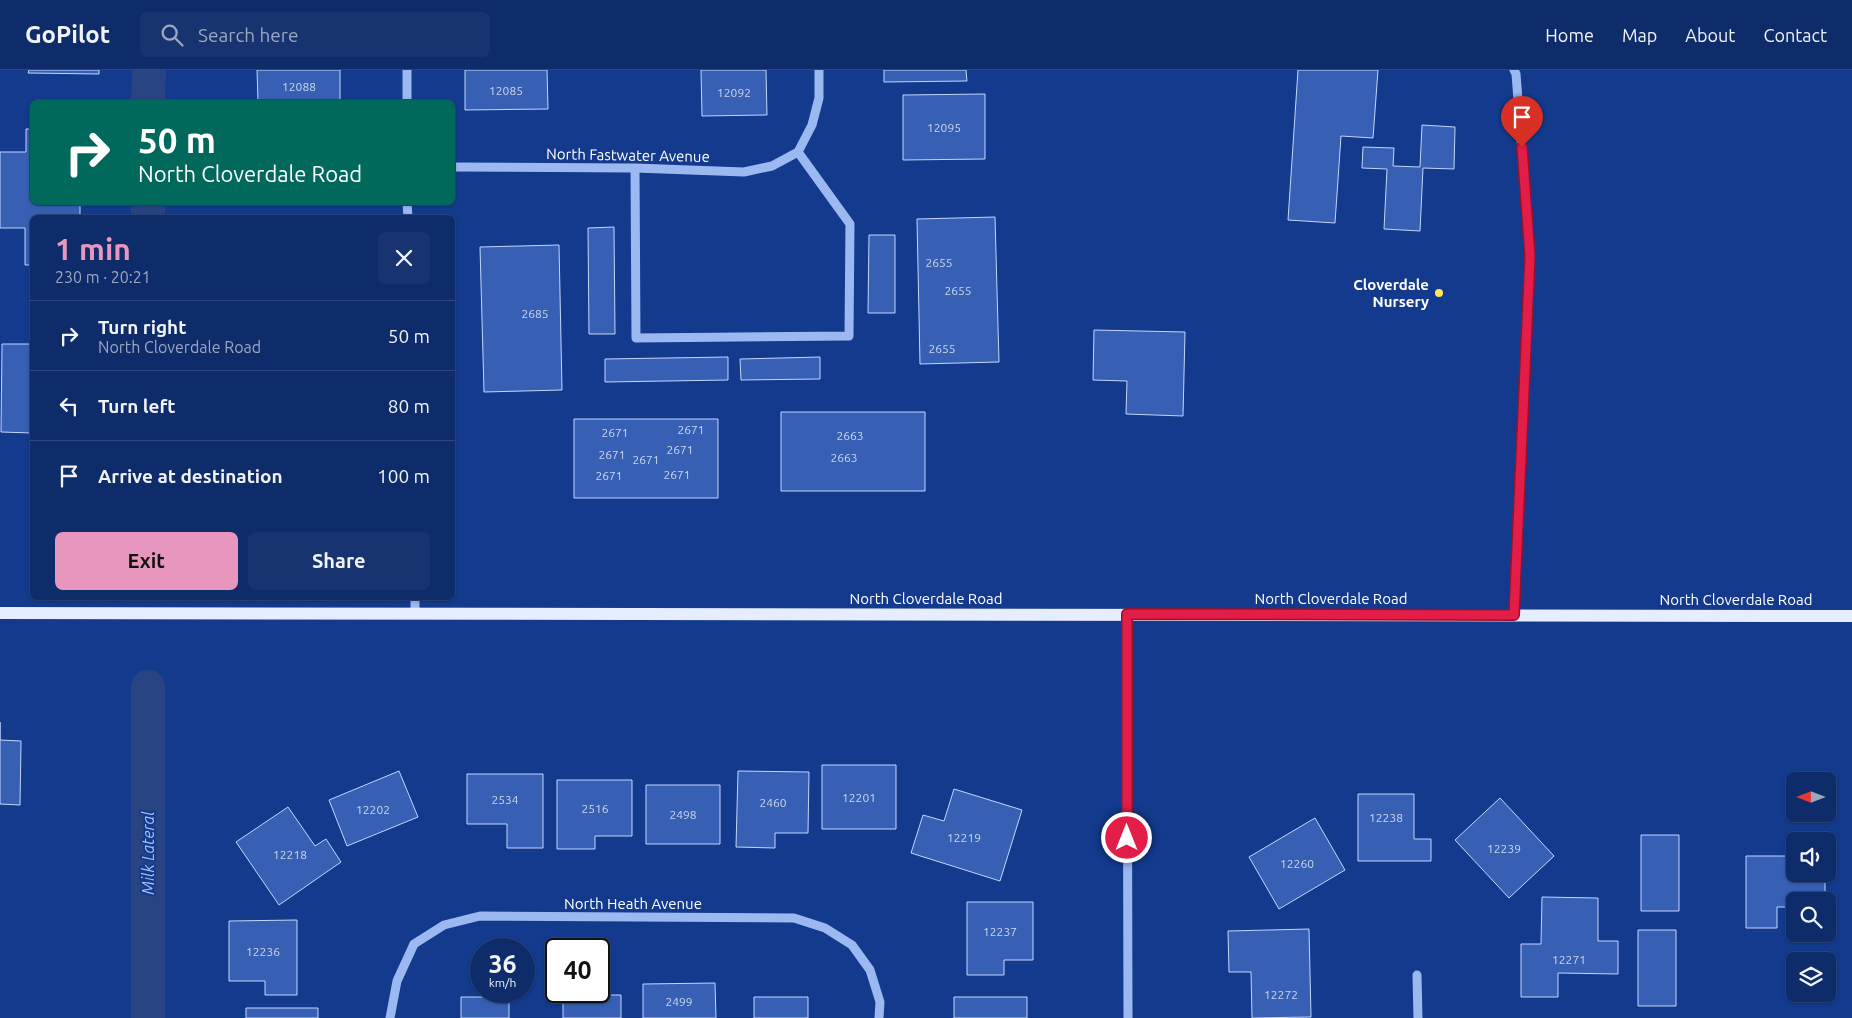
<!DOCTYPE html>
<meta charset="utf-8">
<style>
body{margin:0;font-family:Ubuntu,sans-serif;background:#173470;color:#f1f3f6;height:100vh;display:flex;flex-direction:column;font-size:19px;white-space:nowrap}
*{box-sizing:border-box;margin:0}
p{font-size:16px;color:#9ba7c1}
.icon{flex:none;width:28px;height:28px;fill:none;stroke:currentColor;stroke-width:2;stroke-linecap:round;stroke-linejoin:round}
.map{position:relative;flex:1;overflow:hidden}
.panel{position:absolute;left:30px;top:145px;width:425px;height:385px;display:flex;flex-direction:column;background:#0e2c6a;border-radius:8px;box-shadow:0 1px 4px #0004,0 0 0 1px #2e487e}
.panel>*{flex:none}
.guide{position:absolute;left:30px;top:30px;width:425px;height:105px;border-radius:8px;box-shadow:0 1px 4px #0004,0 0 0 1px #2e487e;background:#00695c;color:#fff;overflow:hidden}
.needle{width:32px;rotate:270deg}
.fabs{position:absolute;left:1786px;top:702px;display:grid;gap:10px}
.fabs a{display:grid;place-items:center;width:50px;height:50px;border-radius:8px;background:#0e2c6a;box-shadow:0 1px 4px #0004,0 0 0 1px #2e487e;font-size:25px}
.speed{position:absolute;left:470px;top:868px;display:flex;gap:10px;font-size:25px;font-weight:700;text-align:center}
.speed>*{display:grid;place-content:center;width:65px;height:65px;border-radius:50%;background:#0e2c6a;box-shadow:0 1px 4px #0004,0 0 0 1px #2e487e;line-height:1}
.speed small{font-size:12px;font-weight:400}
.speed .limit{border:2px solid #111;border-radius:8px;background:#fff;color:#111}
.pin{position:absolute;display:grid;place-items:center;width:42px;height:42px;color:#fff;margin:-51px -21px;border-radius:50% 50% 50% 0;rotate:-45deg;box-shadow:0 0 5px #0007}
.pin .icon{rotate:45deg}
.me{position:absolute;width:55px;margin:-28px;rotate:0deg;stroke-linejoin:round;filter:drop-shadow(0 0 4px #0008)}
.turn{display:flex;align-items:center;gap:18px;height:105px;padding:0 25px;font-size:22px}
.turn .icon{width:65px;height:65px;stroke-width:2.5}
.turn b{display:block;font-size:35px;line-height:42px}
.round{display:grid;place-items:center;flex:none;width:52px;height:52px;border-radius:8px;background:#173470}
.headline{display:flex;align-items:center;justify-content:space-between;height:85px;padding:0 25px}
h1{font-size:30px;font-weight:600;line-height:38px;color:#e797bd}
.cta{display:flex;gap:10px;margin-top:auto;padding:10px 25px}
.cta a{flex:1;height:58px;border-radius:8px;background:#e797bd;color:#111;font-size:20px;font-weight:600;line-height:58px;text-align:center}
.cta a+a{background:#173470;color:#f1f3f6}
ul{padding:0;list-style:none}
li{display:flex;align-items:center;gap:15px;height:70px;padding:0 25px;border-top:1px solid #2e487e}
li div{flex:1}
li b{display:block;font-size:19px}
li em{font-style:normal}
header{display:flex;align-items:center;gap:30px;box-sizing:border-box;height:70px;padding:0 25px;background:#0e2c6a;border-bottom:1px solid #2e487e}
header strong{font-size:24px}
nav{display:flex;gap:28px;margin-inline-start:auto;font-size:18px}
.search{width:350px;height:45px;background:#173470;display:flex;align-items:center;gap:12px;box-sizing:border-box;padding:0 18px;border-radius:8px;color:#9ba7c1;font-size:19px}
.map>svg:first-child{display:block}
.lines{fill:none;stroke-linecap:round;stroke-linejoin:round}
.canal{stroke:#284483;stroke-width:34}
.building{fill:#3760b4;stroke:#c3d6fc}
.minor{stroke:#9cb8f1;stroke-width:9}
.major{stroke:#e6edff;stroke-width:12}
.route-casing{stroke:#92132f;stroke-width:12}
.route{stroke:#e11d48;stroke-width:9}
.poi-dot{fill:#ffe45c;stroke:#133a8d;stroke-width:2}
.labels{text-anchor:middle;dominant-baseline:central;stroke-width:4;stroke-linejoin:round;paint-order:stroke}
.number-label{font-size:12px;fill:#cdd7ec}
.street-label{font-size:15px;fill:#fff;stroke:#133a8d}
.poi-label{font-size:15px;font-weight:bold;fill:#fff;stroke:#133a8d;text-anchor:end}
.water-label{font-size:16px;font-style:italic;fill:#a8c3f8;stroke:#133a8d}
</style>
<header>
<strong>GoPilot</strong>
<div class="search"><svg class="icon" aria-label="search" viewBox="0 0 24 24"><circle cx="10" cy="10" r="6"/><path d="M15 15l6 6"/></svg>Search here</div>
<nav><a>Home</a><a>Map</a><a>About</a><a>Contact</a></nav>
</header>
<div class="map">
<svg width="1852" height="948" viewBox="0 0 1852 948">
<rect width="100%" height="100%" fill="#133a8d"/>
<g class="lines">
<path class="canal" d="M 148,32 L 149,0
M 148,148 L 148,132
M 148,617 L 148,948"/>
</g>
<path class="building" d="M 29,0 L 99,0 L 99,4 L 28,3 Z
M 257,0 L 340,0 L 340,32 L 258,32 Z
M 465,0 L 547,0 L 548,39 L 465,40 Z
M 701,0 L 766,0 L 767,45 L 702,46 Z
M 884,0 L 966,0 L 967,11 L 884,12 Z
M 1298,0 L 1378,0 L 1373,68 L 1341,66 L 1335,153 L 1288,150 Z
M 985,24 L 985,89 L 903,90 L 903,25 Z
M 1422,55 L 1455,57 L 1454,99 L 1423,98 L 1420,161 L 1384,159 L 1387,99 L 1362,98 L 1363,77 L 1394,78 L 1393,96 L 1420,97 Z
M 26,59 L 32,59 L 32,132 L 80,132 L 80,148 L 32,148 L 32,195 L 25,195 L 25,158 L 0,158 L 0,82 L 26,82 Z
M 995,147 L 999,292 L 920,294 L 917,149 Z
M 614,157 L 615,264 L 589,264 L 588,158 Z
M 869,165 L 895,165 L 895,243 L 868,243 Z
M 559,175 L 562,320 L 484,322 L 480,177 Z
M 32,250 L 32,374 L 32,363 L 1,362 L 2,274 L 32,274 Z
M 1094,260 L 1185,262 L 1183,346 L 1126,344 L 1127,311 L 1093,310 Z
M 728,287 L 728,310 L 605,312 L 605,289 Z
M 820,287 L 820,309 L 741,310 L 740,289 Z
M 781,342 L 925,342 L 925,421 L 781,421 Z
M 574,349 L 718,349 L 718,428 L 574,428 Z
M 0,652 L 0,670 L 21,671 L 20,735 L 0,734 Z
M 822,695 L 896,695 L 896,759 L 822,759 Z
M 399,701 L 418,747 L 347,776 L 329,730 Z
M 738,701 L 809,702 L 808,763 L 775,763 L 775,778 L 736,777 Z
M 467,704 L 543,704 L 543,778 L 507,778 L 507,754 L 467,754 Z
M 557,710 L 632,710 L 632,766 L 595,766 L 595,779 L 557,779 Z
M 646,715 L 720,715 L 720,774 L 646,774 Z
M 954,719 L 1022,740 L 1000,811 L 911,783 L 923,745 L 944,751 Z
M 1358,724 L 1414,724 L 1414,769 L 1431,769 L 1431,791 L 1358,791 Z
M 1500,728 L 1554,786 L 1509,828 L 1455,770 Z
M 288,737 L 315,776 L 326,769 L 341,792 L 279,835 L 236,772 Z
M 1315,748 L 1345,800 L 1279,839 L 1249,787 Z
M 1641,765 L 1679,765 L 1679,841 L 1641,841 Z
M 1746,786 L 1795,786 L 1795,804 L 1825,804 L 1825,831 L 1795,831 L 1795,837 L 1777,837 L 1777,858 L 1746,858 Z
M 1542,827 L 1598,828 L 1598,871 L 1618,871 L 1618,904 L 1558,903 L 1558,927 L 1521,927 L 1521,874 L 1541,874 Z
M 967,832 L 1033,832 L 1033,890 L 1004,890 L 1004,905 L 967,905 Z
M 297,850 L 297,925 L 265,925 L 265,911 L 229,911 L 229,851 Z
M 1309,859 L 1311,947 L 1252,948 L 1251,902 L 1229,902 L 1228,861 Z
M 1638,860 L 1676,860 L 1676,936 L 1638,936 Z
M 715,913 L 716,948 L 643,948 L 643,914 Z
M 563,925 L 621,925 L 621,948 L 563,948 Z
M 461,927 L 509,927 L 509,948 L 461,948 Z
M 754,927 L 808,927 L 808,948 L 754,948 Z
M 954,927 L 1027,927 L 1027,948 L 954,948 Z
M 246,938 L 318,938 L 318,948 L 246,948 Z"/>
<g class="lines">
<path class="minor" d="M 407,0 L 407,32
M 798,82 L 812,55 L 819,28 L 819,0
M 452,97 L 635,98 L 744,102 L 772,96 L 798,82
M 635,98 L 636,268 L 849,266 L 850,154 L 798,82
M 407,132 L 408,148
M 415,528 L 415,544
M 1127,544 L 1128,948
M 1514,545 L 1530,186 L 1516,4 L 1514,0
M 1417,905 L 1418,948
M 390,948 L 397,911 L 414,874 L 444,855 L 480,846 L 794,848 L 825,858 L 852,875 L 870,900 L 880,932 L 879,948"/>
<path class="major" d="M 0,543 L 1852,546"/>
</g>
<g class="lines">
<defs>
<path id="route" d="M 1127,768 L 1127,544 L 1514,545 L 1530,186 L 1522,77"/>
</defs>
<use href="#route" class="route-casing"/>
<use href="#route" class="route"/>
</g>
<circle class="poi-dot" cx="1439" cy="223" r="5"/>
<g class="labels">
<g class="number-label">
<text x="299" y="16">12088</text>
<text x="506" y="20">12085</text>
<text x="734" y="22">12092</text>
<text x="944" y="57">12095</text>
<text x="939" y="192">2655</text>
<text x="958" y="220">2655</text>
<text x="535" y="243">2685</text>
<text x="942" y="278">2655</text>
<text x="691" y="359">2671</text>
<text x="615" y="362">2671</text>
<text x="850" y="365">2663</text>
<text x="680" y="379">2671</text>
<text x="612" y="384">2671</text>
<text x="844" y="387">2663</text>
<text x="646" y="389">2671</text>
<text x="677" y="404">2671</text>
<text x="609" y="405">2671</text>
<text x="859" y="727">12201</text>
<text x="505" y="729">2534</text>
<text x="773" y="732">2460</text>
<text x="595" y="738">2516</text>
<text x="373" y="739">12202</text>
<text x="683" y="744">2498</text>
<text x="1386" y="747">12238</text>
<text x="964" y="767">12219</text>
<text x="1504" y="778">12239</text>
<text x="290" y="784">12218</text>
<text x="1297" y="793">12260</text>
<text x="1000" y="861">12237</text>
<text x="263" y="881">12236</text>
<text x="1569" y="889">12271</text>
<text x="1281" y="924">12272</text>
<text x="679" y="931">2499</text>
</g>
<g class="street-label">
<text transform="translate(628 85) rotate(1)">North Fastwater Avenue</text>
<text x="926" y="528">North Cloverdale Road</text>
<text x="1331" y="528">North Cloverdale Road</text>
<text x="1736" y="529">North Cloverdale Road</text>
<text x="633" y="833">North Heath Avenue</text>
</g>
<g class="poi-label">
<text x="1429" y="214">Cloverdale<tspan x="1429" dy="17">Nursery</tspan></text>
</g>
<g class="water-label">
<text transform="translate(148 783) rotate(-90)">Milk Lateral</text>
</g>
</g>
</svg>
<div class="fabs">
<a><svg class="needle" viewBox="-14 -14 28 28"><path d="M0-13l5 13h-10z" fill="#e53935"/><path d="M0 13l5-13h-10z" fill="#9ba7c1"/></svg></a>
<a><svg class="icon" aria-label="sound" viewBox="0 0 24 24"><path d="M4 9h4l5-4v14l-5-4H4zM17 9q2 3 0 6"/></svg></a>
<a><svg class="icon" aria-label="search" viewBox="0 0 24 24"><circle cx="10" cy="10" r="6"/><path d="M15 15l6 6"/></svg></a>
<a><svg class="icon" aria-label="layers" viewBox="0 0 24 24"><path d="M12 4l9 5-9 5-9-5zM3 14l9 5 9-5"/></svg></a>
</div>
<div class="speed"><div>36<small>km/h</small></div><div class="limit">40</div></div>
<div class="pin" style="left:1522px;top:77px;background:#d93025"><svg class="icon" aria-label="arrive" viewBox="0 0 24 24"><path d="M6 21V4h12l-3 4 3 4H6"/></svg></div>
<svg class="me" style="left:1127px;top:768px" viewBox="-20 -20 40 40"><circle r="17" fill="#e11d48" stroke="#fff" stroke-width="3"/><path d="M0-11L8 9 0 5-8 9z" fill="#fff"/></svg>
<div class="guide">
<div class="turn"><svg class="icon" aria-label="right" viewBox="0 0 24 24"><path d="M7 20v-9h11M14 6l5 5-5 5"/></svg><div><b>50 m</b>North Cloverdale Road</div></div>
</div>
<section class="panel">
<div class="headline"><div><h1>1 min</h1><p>230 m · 20:21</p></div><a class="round"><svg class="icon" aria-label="close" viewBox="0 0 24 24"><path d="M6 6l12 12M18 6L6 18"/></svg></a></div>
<ul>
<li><svg class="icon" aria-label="right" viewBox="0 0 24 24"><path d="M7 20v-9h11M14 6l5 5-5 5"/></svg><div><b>Turn right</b><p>North Cloverdale Road</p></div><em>50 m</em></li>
<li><svg class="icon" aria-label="left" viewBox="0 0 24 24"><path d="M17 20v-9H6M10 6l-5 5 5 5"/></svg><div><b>Turn left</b></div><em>80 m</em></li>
<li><svg class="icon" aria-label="arrive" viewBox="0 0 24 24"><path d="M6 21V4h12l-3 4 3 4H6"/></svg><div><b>Arrive at destination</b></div><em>100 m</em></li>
</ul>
<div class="cta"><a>Exit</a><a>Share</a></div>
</section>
</div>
